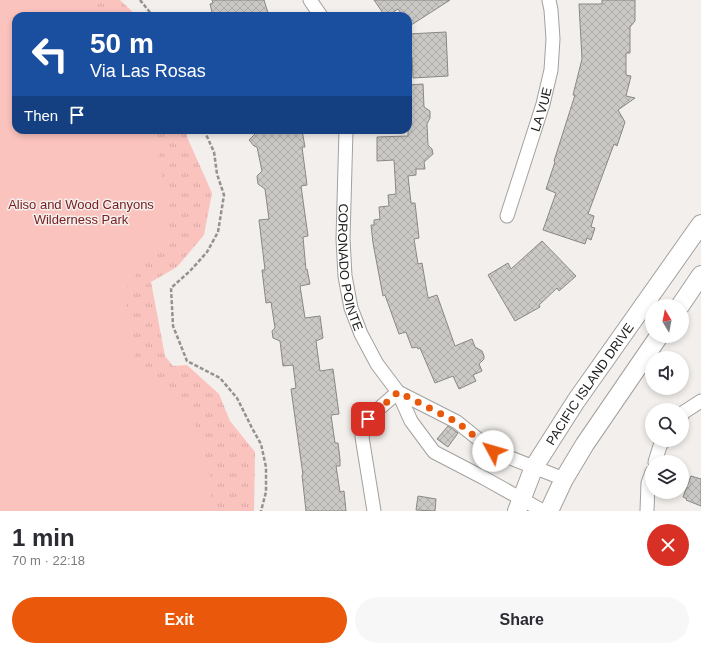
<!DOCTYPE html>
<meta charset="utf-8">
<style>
body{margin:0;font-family:Helvetica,sans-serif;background:#f7f7f7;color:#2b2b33;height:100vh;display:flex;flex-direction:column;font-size:15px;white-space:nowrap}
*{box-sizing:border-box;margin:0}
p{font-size:13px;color:#7c7c81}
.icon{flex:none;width:22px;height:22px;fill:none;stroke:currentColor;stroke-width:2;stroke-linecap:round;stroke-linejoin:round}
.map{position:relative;height:511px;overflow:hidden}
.drawer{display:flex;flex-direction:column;background:#fff;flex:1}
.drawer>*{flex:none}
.hud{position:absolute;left:12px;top:12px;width:400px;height:122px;border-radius:12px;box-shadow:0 2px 6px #0003;background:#1a4fa0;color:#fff;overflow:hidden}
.needle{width:26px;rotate:350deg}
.buttons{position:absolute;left:645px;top:299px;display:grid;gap:8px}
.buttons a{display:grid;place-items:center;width:44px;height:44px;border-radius:50%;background:#fff;box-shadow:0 2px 6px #0003;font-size:20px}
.pin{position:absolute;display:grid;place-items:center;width:34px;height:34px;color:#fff;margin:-17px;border-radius:8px;box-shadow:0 2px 6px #0006}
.me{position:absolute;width:44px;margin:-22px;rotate:309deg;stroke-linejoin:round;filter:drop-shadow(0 0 3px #0008)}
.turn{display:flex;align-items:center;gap:14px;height:84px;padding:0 12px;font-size:18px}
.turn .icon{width:52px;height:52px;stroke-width:2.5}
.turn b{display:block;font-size:28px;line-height:34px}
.then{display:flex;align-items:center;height:38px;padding:0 12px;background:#0003;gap:8px;font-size:15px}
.round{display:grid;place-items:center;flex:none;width:42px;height:42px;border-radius:21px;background:#f7f7f7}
.head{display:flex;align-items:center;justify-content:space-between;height:68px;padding:0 12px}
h1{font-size:24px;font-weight:800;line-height:30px}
.primary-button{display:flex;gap:8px;margin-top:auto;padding:8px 12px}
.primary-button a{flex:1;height:46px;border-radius:24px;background:#ea580c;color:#fff;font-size:16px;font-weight:800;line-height:46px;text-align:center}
.primary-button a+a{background:#f7f7f7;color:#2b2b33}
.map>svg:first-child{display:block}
.grass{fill:url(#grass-tufts)}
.park{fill:#fbc3be}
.building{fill:url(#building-cross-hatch);stroke:#898885}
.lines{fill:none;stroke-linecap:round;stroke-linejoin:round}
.street-casing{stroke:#a3a19e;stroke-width:15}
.secondary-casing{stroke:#a3a19e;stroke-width:20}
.path{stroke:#94928f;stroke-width:2.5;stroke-dasharray:4 2;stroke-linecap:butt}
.street{stroke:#fff;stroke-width:13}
.secondary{stroke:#fff;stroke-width:18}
.route{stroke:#ea580c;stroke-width:7;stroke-dasharray:0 12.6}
.labels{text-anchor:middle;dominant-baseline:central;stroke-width:3;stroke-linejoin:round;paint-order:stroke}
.street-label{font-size:13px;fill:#222120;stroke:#f2efec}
.park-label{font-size:13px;fill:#7a2023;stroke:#f2efec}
</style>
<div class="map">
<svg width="701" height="511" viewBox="0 0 701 511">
<defs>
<pattern id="grass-tufts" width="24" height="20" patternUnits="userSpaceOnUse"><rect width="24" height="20" fill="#fbc3be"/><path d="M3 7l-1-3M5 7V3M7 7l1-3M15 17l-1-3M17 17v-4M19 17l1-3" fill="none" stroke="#d7a7a3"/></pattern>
<pattern id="building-cross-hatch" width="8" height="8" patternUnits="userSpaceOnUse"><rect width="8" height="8" fill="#cac9c6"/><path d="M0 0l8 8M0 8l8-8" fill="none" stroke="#adacaa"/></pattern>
</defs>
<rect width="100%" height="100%" fill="#f2efec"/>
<path class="grass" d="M 0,0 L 120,0 L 137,16 L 16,16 L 16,130 L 187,130 L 187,137 L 212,193 L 204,235 L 177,267 L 151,282 L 165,356 L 173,366 L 187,365 L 219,394 L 230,421 L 255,452 L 254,511 L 0,511 Z"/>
<path class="park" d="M 0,0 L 75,0 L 81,4 L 92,16 L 16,16 L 16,130 L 154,130 L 156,135 L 169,230 L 124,291 L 137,371 L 189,406 L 213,486 L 208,511 L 0,511 Z"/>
<path class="building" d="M 212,0 L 264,0 L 269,16 L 213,16 L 210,4 L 213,3 Z
M 374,0 L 450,0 L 408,27 L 408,16 L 403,16 L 398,9 L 387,16 L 385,16 Z
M 602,0 L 635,0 L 635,21 L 630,27 L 630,53 L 626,53 L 626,75 L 631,76 L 626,96 L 635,98 L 618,110 L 625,122 L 617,146 L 614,144 L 588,214 L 594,216 L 591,227 L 595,228 L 591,240 L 587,238 L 585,244 L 543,230 L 556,193 L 546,189 L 555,162 L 554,161 L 575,95 L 573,95 L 582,59 L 579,4 L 602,4 Z
M 446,32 L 448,76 L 413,78 L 412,57 L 408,57 L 408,34 Z
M 423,84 L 424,107 L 430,111 L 430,118 L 427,124 L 428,145 L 432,149 L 433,154 L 424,162 L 425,169 L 416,169 L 416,175 L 408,176 L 411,203 L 415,203 L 419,238 L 414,239 L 418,264 L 422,263 L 428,298 L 437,295 L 455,346 L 472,339 L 475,347 L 482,351 L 484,356 L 484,359 L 479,364 L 482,371 L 473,375 L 476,381 L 459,389 L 453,376 L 435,383 L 420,348 L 418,349 L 417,347 L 412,348 L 406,332 L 399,334 L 385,295 L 383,296 L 373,243 L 371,225 L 374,225 L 374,220 L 380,219 L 379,207 L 389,206 L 388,195 L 396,194 L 394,160 L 377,161 L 377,137 L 408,136 L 408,85 Z
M 259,130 L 302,130 L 305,147 L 302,147 L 307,185 L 301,186 L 308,236 L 303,237 L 306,270 L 307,269 L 310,284 L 300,286 L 305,318 L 320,316 L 323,338 L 316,341 L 320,371 L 333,369 L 339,414 L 331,415 L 335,443 L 338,443 L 340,459 L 340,466 L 336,466 L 340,492 L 344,491 L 346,511 L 306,511 L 302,475 L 303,475 L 291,389 L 296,388 L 293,365 L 283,366 L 280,341 L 273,338 L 272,331 L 275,328 L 271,302 L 266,303 L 262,270 L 265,270 L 259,220 L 269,219 L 265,189 L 258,184 L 257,176 L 262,171 L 257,147 L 254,146 L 249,140 Z
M 542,241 L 576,276 L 559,291 L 557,288 L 539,305 L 540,307 L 515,321 L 488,275 L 508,263 L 511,269 Z
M 448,426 L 458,433 L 448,447 L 437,439 Z
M 691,476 L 701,479 L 701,506 L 686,500 L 687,499 L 683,497 Z
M 418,496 L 436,499 L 435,511 L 416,510 Z"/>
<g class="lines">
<defs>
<g id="street">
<path d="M 310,0 L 321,16"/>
<path id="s1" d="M 346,130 L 343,239 L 345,276 L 351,308 L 361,334 L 377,364 L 398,392 L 411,421 L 434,452 L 484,478 L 543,511"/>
<path id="s2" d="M 507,216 L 543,104 L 551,70 L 553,39 L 551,10 L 549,0"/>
<path d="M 398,392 L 457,422 L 493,451 L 564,479"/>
<path d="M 682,415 L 684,412 L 701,401"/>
<path d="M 655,462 L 660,446 L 664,440"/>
<path d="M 374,511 L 362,437 L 367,419 L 398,392"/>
<path d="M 647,511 L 648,483 L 652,472"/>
</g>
<g id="secondary">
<path d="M 680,306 L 701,275"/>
<path id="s3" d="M 517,511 L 534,467 L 576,401 L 701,224"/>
<path d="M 549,511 L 564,479 L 585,444 L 659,336"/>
</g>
</defs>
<use href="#street" class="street-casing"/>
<use href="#secondary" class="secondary-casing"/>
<path class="path" d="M 140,0 L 153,16
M 204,130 L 214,152 L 217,174 L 224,195 L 218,232 L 207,252 L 190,271 L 171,288 L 173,326 L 187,361 L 220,378 L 237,398 L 252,428 L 261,444 L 266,467 L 266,492 L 261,511"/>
<use href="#street" class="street"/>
<use href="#secondary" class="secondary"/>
</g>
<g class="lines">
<path class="route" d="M 368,419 L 398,392 L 457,422 L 493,451"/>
</g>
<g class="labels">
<g class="street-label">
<text stroke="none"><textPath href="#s2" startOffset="112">LA VUE</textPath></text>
<text stroke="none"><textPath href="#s1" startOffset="138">CORONADO POINTE</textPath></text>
<text stroke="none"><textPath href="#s3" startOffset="147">PACIFIC ISLAND DRIVE</textPath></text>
</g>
<g class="park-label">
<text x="81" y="204">Aliso and Wood Canyons<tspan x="81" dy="15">Wilderness Park</tspan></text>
</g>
</g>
</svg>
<div class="buttons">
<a><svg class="needle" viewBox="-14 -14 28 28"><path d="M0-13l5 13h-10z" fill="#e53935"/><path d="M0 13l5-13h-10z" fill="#7c7c81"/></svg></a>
<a><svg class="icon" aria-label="sound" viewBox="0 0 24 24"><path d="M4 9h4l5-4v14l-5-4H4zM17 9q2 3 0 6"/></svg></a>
<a><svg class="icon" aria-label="search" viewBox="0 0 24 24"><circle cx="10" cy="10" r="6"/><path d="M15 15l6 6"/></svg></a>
<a><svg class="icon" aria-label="layers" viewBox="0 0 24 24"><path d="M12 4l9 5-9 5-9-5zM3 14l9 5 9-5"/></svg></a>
</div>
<div class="pin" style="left:368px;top:419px;background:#d93025"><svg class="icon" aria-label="arrive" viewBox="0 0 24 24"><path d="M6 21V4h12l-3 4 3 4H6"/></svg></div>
<svg class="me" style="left:493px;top:451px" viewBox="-20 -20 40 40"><circle r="19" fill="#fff"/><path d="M0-13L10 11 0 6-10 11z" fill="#ea580c"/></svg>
<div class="hud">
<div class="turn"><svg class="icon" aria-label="left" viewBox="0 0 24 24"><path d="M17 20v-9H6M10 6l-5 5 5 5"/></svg><div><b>50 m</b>Via Las Rosas</div></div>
<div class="then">Then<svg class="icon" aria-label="arrive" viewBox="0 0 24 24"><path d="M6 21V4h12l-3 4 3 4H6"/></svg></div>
</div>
</div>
<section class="drawer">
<div class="head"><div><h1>1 min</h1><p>70 m · 22:18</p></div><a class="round" style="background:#d93025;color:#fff"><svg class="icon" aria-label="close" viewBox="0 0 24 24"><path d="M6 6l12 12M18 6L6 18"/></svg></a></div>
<div class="primary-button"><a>Exit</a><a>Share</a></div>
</section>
